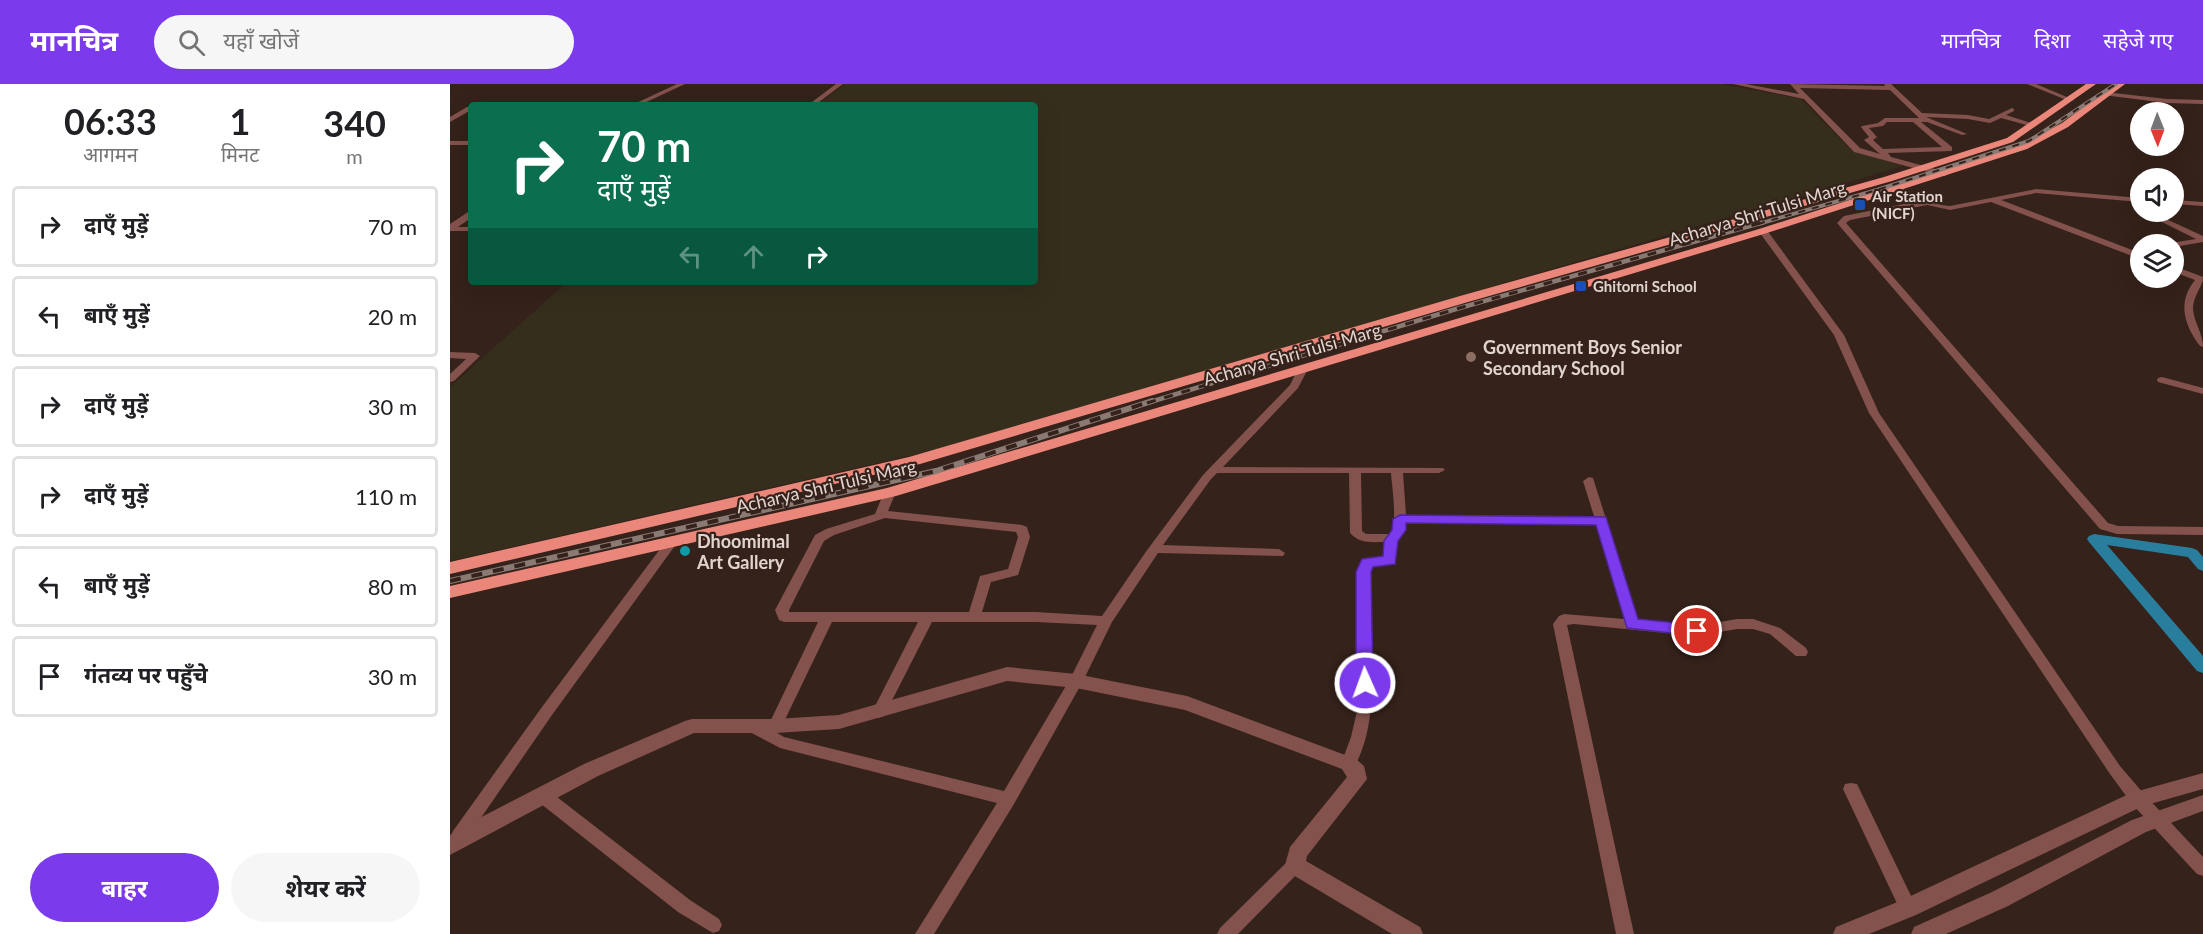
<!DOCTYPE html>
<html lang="hi">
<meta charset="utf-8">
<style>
body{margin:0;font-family:Lato,"Noto Sans Devanagari",sans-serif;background:#f6f6f6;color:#202124;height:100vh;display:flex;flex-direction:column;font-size:22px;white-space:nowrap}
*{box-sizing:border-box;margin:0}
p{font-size:20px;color:#757577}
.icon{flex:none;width:33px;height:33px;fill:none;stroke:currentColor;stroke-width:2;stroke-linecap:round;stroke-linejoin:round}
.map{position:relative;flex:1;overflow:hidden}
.details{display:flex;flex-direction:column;background:#fff;width:450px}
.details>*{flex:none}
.hud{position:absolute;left:18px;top:18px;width:570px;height:183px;border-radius:6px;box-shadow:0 6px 24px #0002;background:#0b6e4f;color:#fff;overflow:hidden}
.needle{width:39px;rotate:179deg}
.tools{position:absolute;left:1680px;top:18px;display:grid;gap:12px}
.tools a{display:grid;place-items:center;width:54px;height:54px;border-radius:50%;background:#fff;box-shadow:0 6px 24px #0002;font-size:30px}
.pin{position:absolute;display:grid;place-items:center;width:51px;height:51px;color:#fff;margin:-26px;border:3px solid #fff;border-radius:50%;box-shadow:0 2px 6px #0007}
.me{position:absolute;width:66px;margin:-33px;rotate:358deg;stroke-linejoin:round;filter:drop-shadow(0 0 4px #0008)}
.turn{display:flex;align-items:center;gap:21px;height:126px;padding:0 30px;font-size:27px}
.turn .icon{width:78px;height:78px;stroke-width:2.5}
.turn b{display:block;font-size:42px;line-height:51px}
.lanes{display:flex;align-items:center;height:57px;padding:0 30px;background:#0003;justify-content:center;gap:30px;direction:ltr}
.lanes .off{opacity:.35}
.eta{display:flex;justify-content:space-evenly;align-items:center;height:102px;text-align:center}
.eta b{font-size:36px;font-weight:700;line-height:42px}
.cta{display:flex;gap:12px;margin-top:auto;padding:12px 30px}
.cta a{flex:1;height:69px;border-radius:36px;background:#7c3aed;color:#fff;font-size:24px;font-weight:700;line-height:69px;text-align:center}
.cta a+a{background:#f6f6f6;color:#202124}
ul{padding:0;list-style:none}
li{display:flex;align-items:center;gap:18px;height:81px;margin:0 12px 9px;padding:0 18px;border:3px solid #e0e0e0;border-radius:6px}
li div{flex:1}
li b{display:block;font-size:22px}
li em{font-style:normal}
header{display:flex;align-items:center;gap:36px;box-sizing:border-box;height:84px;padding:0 30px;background:#7c3aed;color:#fff}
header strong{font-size:28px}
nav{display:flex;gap:33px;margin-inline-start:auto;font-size:21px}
.search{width:420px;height:54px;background:#f6f6f6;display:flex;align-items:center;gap:15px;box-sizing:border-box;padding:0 21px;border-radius:33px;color:#757577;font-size:22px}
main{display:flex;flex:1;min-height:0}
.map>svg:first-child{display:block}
.industrial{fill:#352e1d}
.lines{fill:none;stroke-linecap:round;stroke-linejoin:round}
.canal{fill:#2a7e9d;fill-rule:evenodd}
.minor{fill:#84524c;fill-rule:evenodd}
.tertiary{fill:#84524c;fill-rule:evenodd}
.trunk{fill:#eb877a;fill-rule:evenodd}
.rail-far2-casing{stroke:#8a7a74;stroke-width:4}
.rail-far1-casing{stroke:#8a7a74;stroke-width:4.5}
.rail-casing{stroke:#8a7a74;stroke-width:6}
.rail-far2{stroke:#35221a;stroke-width:2;stroke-dasharray:7;stroke-linecap:butt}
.rail-far1{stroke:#35221a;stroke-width:3;stroke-dasharray:9;stroke-linecap:butt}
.rail{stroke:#35221a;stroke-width:4;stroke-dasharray:11;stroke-linecap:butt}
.route{fill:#7c3aed;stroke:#51269a;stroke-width:1.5}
.transit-dot{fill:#1a4fb4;stroke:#35221a;stroke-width:2}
.education-dot{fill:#8d6e63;stroke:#35221a;stroke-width:2}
.culture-dot{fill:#0f9aa8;stroke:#35221a;stroke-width:2}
.labels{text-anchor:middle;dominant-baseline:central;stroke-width:4.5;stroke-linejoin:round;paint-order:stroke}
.far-poi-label{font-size:15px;font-weight:bold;fill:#e1d4cf;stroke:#35221a;text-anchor:start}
.street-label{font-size:18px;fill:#e1d4cf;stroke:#35221a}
.poi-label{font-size:18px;font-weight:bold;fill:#e1d4cf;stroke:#35221a;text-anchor:start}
</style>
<header>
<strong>मानचित्र</strong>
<div class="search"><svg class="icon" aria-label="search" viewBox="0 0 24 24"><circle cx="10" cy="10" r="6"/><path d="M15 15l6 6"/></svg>यहाँ खोजें</div>
<nav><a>मानचित्र</a><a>दिशा</a><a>सहेजे गए</a></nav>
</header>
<main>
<section class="details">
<div class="eta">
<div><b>06:33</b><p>आगमन</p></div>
<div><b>1</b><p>मिनट</p></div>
<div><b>340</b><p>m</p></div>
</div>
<ul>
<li><svg class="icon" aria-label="right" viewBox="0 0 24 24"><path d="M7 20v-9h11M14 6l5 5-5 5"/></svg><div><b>दाएँ मुड़ें</b></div><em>70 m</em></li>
<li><svg class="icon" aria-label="left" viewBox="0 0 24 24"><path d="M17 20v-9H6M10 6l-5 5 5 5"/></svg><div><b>बाएँ मुड़ें</b></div><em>20 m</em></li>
<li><svg class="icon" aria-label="right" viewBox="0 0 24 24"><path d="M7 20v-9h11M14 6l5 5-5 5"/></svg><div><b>दाएँ मुड़ें</b></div><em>30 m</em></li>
<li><svg class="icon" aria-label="right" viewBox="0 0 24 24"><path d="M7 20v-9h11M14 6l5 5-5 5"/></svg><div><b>दाएँ मुड़ें</b></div><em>110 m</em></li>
<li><svg class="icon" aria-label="left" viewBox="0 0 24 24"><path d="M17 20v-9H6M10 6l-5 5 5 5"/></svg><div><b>बाएँ मुड़ें</b></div><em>80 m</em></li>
<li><svg class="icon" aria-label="arrive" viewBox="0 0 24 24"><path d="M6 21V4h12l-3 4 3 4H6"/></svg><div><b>गंतव्य पर पहुँचे</b></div><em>30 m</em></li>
</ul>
<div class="cta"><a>बाहर</a><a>शेयर करें</a></div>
</section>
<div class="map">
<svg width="1753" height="850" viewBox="0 0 1753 850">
<rect width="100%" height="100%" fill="#35221a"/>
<path class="industrial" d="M 395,0 L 1271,0 L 1351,15 L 1402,67 L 1453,82 L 484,366 L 0,477 L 0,303 L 117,198 L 585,198 L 585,21 L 367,21 Z"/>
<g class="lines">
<path class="canal" d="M 1644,450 L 1742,464 L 1747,466 L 1753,473 L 1753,487 L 1748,485 L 1738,473 L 1657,461 L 1753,572 L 1753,589 L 1747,587 L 1639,458 L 1637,455 L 1639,452 Z"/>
<path class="minor" d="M 227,0 L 235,0 L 190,21 L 182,21 Z
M 386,0 L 393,0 L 365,21 L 358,21 Z
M 1283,0 L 1296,0 L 1349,10 L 1340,0 L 1435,2 L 1434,0 L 1441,0 L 1472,29 L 1518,31 L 1539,35 L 1562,24 L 1564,25 L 1564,27 L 1556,31 L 1587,41 L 1584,43 L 1551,34 L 1540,39 L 1518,35 L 1476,33 L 1517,50 L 1512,51 L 1477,38 L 1471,38 L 1502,63 L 1502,67 L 1438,69 L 1441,73 L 1496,88 L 1496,92 L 1493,92 L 1404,68 L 1354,15 ZM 1350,4 L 1440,6 L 1469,34 L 1435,34 L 1428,39 L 1412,42 L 1411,43 L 1419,53 L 1414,56 L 1430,70 L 1410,64 ZM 1437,38 L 1463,38 L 1492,63 L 1433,65 L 1423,56 L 1427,53 L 1419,44 L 1433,42 Z
M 1577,0 L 1586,0 L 1624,16 L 1619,17 Z
M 1655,8 L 1717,15 L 1753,16 L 1753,20 L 1717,19 L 1653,11 L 1653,9 Z
M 17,23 L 21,23 L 21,26 L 0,38 L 0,33 Z
M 0,57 L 21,57 L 21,61 L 0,61 Z
M 1442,103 L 1448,103 L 1491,121 L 1500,122 L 1586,105 L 1690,114 L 1690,118 L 1586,109 L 1551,116 L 1690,169 L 1690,175 L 1541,118 L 1500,126 L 1477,121 L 1400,136 L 1396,139 L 1658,439 L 1668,442 L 1753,443 L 1753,451 L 1667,450 L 1650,445 L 1387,139 L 1394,132 L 1469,117 L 1442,107 Z
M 1724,116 L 1753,118 L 1753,122 L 1724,120 Z
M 18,128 L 21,128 L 21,134 L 8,143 L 21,143 L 21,147 L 0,147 L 0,140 Z
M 1692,128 L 1701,128 L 1753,152 L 1753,158 L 1724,163 L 1721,159 L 1746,155 Z
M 1310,145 L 1316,145 L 1394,251 L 1429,329 L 1670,682 L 1694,710 L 1753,773 L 1753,792 L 1747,790 L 1682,720 L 1660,690 L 1419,329 L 1384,251 L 1310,149 Z
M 1724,182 L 1753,193 C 1753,203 1743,211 1743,225 C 1744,239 1753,249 1753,263 L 1750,262 C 1734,241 1727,218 1745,196 L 1724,188 Z
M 0,268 L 25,269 L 30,272 L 4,297 L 0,298 L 0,290 L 16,275 L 0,274 Z
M 853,282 L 858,285 L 848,304 L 773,383 L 993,384 L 995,386 L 989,389 L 953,389 L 956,431 L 1144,432 L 1133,397 L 1139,393 L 1143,394 L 1188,536 L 1247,542 L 1287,535 L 1303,535 L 1330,544 L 1356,564 L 1358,568 L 1356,572 L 1346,572 L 1320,550 L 1303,545 L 1287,545 L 1247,552 L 1124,540 L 1117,541 L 1184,850 L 1166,850 L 1103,540 L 1109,532 L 1114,530 L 1174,535 L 1146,440 L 956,439 L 955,446 L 947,457 L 944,480 L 923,483 L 920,488 C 921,514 921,541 922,567 C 922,608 924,647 904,684 L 899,686 L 894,684 L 891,680 L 901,653 L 908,623 L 908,488 L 914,476 L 934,473 L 935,458 C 921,458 910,460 900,449 L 899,389 L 767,389 L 761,395 L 713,461 L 829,465 L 835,469 L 833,472 L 708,469 L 662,538 L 633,597 L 564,720 L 484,850 L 465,850 L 547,719 L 330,664 L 296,646 L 294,642 L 296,638 L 301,636 L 319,645 L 318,642 L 368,538 L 334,538 L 329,536 L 325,526 L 365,451 L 376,445 L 425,430 L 434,408 L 440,404 L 446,408 L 438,427 L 572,441 L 577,443 L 580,453 L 569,488 L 568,491 L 541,498 L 532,528 L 586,528 L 652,532 L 695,469 L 753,391 L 840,301 L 849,283 ZM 911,389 L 941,389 C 942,404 948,438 940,450 L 916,450 L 912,447 ZM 435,434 L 566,448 L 568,453 L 558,485 L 530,492 L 519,528 L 339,528 L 339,526 L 374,457 L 384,451 ZM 382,538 L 468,538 L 422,628 L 424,632 L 429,634 L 434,632 L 482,538 L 586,538 L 647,541 L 620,595 L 554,707 L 334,653 L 324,647 L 330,646 Z
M 1712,293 L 1753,304 L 1753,310 L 1708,298 L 1707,296 L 1708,294 Z
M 223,452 L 229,456 L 227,459 L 102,631 L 15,757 L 9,759 L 3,757 L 1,752 L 3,747 L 92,623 L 219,453 Z
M 1401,699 L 1407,700 L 1464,818 L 1467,824 L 1464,830 L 1458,832 L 1452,830 L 1393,705 L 1395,700 Z
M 92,704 L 98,706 L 240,816 L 269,835 L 272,841 L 269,847 L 263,849 L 228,828 L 86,716 L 84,711 L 86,706 Z
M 845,774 L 851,776 L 853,781 L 851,786 L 788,850 L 767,850 L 770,844 L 839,776 Z"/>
<path class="tertiary" d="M 557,583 L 626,590 L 737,612 L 906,675 L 914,682 L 917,695 L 857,772 L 856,777 L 970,843 L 973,850 L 942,850 L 838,788 L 835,781 L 840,763 L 897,693 L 892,685 L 735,626 L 626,604 L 557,597 L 389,645 L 325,649 L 244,649 L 148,692 L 0,771 L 0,751 L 14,742 L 134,680 L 235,637 L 242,635 L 325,635 L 389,631 Z
M 1753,689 L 1753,705 L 1693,722 L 1466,831 L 1419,850 L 1383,850 L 1386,843 L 1450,817 L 1681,709 Z
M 1753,711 L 1753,727 L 1696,748 L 1558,822 L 1496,850 L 1461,850 L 1464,843 L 1542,808 L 1682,736 Z"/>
<path class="trunk" d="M 1636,0 L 1646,0 L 1563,58 L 1442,97 L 1018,218 L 470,380 L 0,490 L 0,478 L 459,373 L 1010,212 L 1434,93 L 1557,54 Z
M 1665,0 L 1675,0 L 1618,43 L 1577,65 L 1317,149 L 446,412 L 0,514 L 0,502 L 437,404 L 1309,145 L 1571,61 L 1612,39 Z"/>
<defs>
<path id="rail-far2" d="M 1308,140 L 1427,106 L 1579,57 L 1666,0"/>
<path id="rail-far1" d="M 697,319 L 1006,225 L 1314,138"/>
<path id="rail" d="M 0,497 L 486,387 L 702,317"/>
</defs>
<use href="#rail-far2" class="rail-far2-casing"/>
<use href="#rail-far1" class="rail-far1-casing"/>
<use href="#rail" class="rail-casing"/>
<use href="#rail-far2" class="rail-far2"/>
<use href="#rail-far1" class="rail-far1"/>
<use href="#rail" class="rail"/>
</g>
<path class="route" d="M 950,431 L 1156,433 L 1188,535 L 1247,541 L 1253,543 L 1255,547 L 1253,551 L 1247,552 L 1177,544 L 1146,441 L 956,439 L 956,446 L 948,457 L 945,480 L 923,483 L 921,488 L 923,599 L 920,604 L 909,604 L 906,599 L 906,488 L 912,475 L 933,472 L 934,457 L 942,446 L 943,435 Z"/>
<g class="transit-dot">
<rect x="1404" y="115" width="12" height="12" rx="3"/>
<rect x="1125" y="196" width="12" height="12" rx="3"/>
</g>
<circle class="education-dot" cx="1021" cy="273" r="6"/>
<circle class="culture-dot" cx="235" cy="467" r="6"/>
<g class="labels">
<g class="far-poi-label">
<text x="1422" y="112">Air Station<tspan x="1422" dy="17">(NICF)</tspan></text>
<text x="1143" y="202">Ghitorni School</text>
</g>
<g class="street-label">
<text transform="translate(1307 129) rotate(-17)">Acharya Shri Tulsi Marg</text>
<text transform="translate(842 270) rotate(-16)">Acharya Shri Tulsi Marg</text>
<text transform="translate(376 402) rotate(-13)">Acharya Shri Tulsi Marg</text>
</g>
<g class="poi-label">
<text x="1033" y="263">Government Boys Senior<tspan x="1033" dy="21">Secondary School</tspan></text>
<text x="247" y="457">Dhoomimal<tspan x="247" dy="21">Art Gallery</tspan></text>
</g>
</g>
</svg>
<div class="tools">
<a><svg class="needle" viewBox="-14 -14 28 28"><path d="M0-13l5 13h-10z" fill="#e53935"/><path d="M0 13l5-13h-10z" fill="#757577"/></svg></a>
<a><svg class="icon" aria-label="sound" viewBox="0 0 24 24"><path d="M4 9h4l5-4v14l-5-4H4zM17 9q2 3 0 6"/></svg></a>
<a><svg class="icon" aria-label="layers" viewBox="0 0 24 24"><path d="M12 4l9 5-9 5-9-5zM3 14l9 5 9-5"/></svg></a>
</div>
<div class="pin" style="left:1247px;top:547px;background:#d93025"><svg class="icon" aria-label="arrive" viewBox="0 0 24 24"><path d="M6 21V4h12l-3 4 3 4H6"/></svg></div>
<svg class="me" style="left:915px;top:599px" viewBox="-20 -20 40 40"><circle r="17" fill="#7c3aed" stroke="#fff" stroke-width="3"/><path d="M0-11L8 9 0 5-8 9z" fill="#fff"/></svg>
<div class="hud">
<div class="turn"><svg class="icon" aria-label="right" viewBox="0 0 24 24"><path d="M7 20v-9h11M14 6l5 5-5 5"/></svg><div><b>70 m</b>दाएँ मुड़ें</div></div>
<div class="lanes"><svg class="icon off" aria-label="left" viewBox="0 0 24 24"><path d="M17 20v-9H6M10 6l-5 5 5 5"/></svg><svg class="icon off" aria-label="ahead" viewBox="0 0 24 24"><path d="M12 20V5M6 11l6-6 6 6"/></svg><svg class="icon" aria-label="right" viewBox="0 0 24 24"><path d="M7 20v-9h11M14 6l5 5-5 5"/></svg></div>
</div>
</div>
</main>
